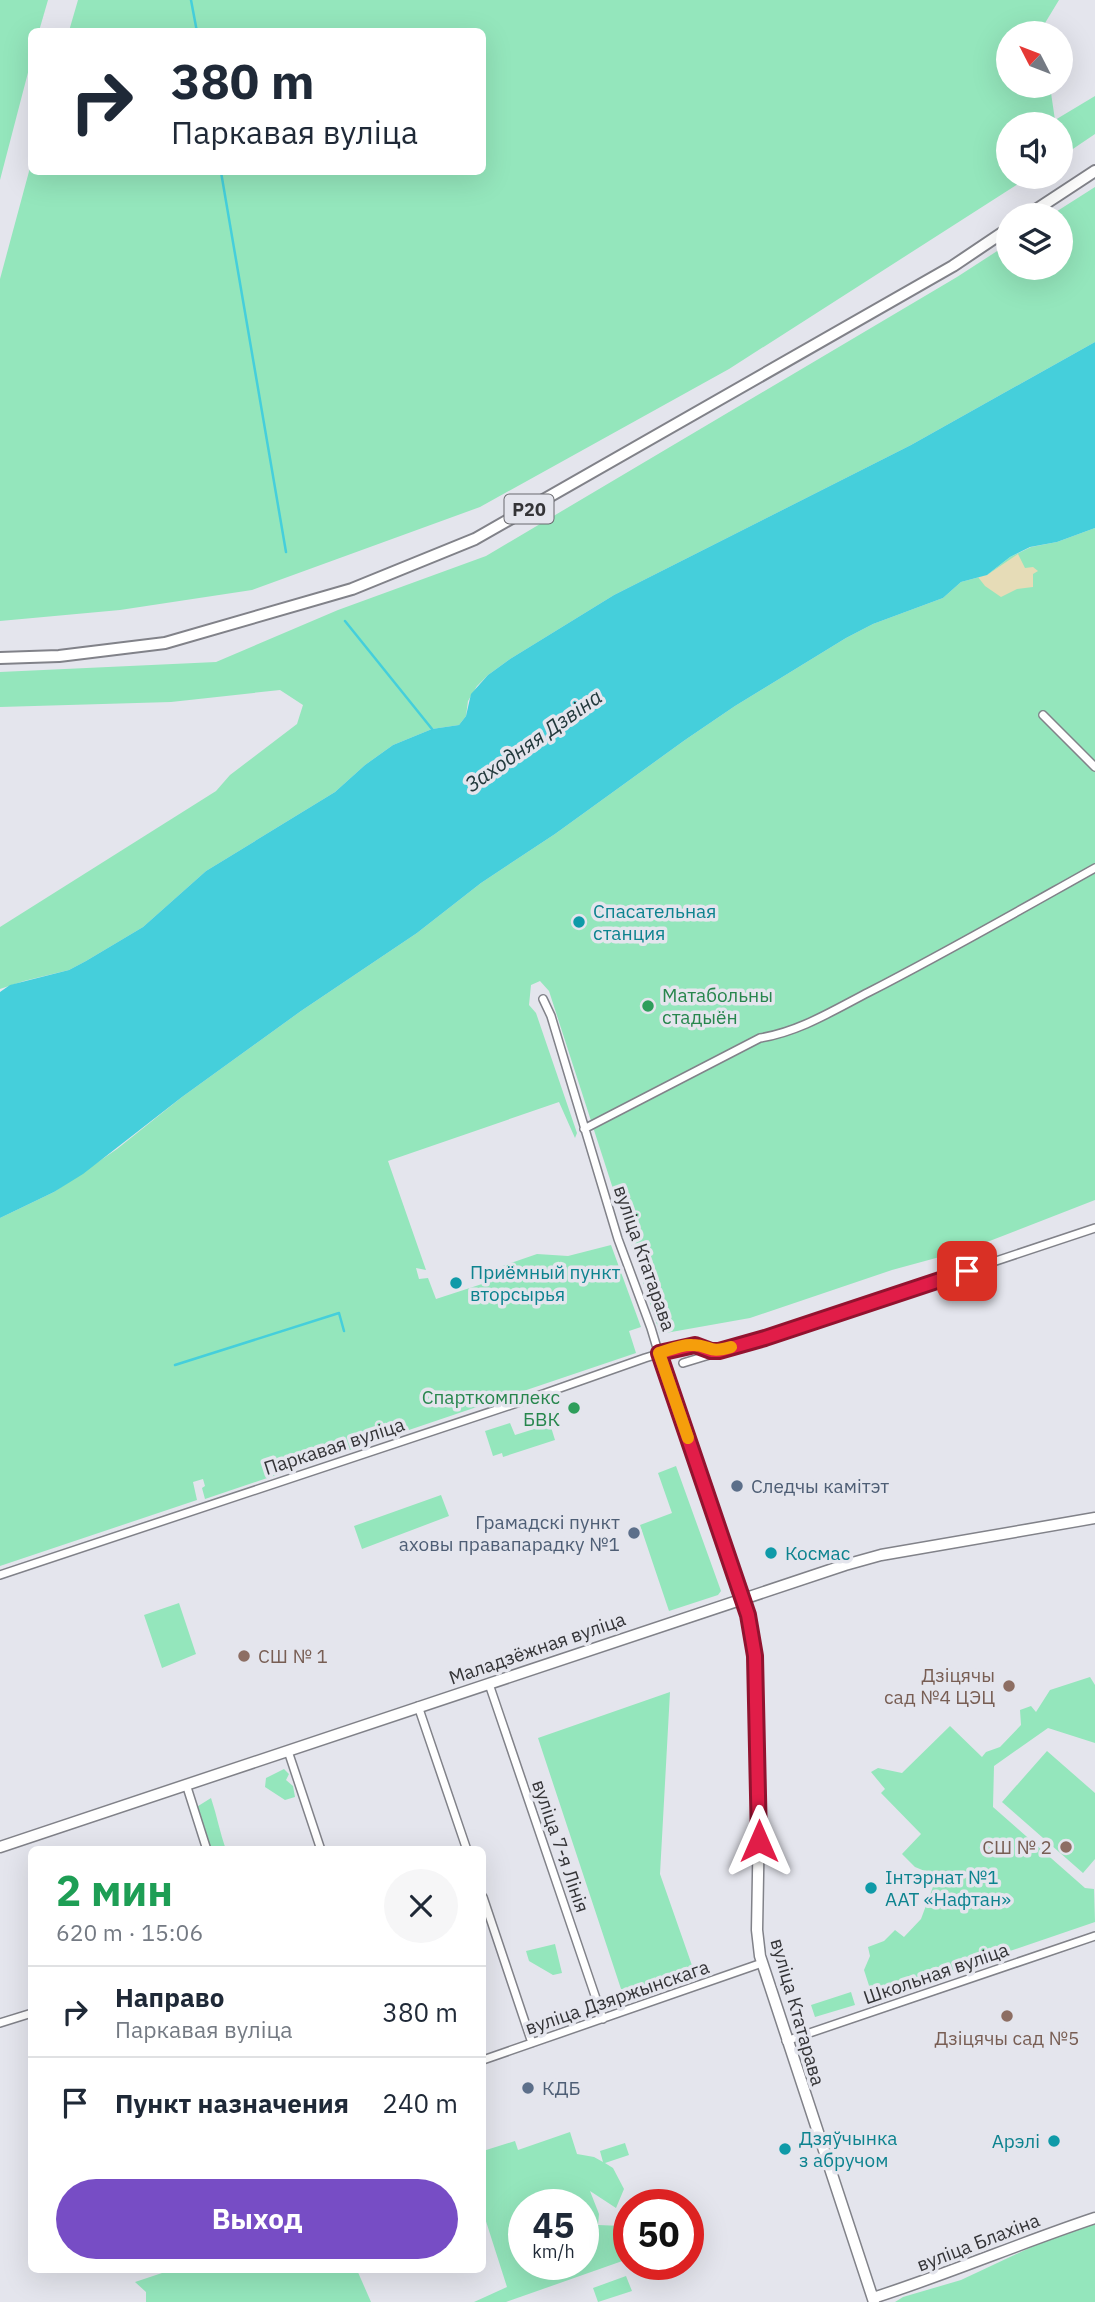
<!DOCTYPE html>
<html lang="ru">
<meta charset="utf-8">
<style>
body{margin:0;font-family:"IBM Plex Sans",sans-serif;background:#f6f6f7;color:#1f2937;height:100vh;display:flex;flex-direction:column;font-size:26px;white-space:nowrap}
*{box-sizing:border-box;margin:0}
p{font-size:23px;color:#747a83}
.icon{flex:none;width:38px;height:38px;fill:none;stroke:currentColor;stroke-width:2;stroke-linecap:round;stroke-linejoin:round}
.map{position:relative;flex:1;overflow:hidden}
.drawer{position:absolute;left:28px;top:1846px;width:458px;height:427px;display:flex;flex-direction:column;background:#fff;border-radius:10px;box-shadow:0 7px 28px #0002}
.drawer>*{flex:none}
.banner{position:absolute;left:28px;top:28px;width:458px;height:147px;border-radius:10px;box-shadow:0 7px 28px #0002;background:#fff;color:#1f2937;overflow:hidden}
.needle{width:46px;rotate:312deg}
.fabs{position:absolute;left:996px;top:21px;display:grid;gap:14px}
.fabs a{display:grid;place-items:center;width:77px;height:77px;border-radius:50%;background:#fff;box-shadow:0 7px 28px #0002;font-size:35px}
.speed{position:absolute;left:508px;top:2189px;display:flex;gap:14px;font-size:35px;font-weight:700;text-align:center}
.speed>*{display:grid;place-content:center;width:91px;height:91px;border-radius:50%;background:#fff;box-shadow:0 7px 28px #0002;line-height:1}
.speed small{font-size:18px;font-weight:400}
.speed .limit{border:10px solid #d22;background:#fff;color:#111}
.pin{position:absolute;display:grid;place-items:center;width:60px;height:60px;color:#fff;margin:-30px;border-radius:14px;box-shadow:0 4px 10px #0006}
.me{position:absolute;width:77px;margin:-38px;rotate:0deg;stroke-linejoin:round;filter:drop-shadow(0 0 5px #0008)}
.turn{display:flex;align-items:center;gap:24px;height:147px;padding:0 28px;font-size:32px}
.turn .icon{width:91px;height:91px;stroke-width:2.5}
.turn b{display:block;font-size:49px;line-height:60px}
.round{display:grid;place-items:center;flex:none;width:74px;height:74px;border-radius:37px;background:#f6f6f7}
.headline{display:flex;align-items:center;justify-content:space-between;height:119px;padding:0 28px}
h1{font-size:42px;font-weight:700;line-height:52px;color:#1e9e55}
.cta{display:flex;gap:14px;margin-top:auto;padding:14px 28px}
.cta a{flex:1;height:80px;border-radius:42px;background:#774dc5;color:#fff;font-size:28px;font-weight:700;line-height:80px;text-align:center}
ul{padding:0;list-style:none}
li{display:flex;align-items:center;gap:21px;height:91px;padding:0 28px;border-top:2px solid #e0e1e3}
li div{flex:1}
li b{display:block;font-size:26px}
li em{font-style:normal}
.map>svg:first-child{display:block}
.green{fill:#94e6bc;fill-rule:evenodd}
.sand{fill:#e6dcb7}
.water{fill:#45cfdb}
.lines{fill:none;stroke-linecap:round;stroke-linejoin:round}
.stream{stroke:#45cfdb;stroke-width:2.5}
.street-casing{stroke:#818289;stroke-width:10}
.secondary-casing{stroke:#818289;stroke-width:13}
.primary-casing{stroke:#818289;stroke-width:14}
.street{stroke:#fff;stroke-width:7}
.secondary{stroke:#fff;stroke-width:10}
.primary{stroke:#fff;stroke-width:10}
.route-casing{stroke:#92132f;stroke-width:18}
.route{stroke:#e11d48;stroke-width:12}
.slow{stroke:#f59e0b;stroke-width:12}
.culture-dot{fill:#0f9aa8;stroke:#e4e5ed;stroke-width:2.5}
.leisure-dot{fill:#2e9e5b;stroke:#e4e5ed;stroke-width:2.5}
.service-dot{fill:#5c6f8a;stroke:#e4e5ed;stroke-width:2.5}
.education-dot{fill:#8d6e63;stroke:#e4e5ed;stroke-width:2.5}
.labels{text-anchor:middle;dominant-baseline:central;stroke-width:7;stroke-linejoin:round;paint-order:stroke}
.shield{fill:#e4e5ed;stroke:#69696e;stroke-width:2}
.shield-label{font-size:18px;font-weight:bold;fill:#343437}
.culture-label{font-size:19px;fill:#0d838f;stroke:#e4e5ed;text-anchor:start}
.leisure-label{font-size:19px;fill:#27864d;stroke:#e4e5ed;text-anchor:start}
.street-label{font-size:19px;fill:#343437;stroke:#e4e5ed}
.service-label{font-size:19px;fill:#4e5e75;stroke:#e4e5ed;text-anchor:start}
.education-label{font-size:19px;fill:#785e54;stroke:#e4e5ed;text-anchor:end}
.water-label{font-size:21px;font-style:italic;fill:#22393c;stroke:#e4e5ed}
</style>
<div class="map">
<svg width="1095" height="2302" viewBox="0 0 1095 2302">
<rect width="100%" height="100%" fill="#e4e5ed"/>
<path class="green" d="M 0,0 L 48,0 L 39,31 L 32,32 L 31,61 L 0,180 Z
M 78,0 L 1059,0 L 1042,28 L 1043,33 L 1008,33 L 1008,86 L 1050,86 L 1055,120 L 1095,96 L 1095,134 L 1061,157 L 1060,124 L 1008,124 L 1008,177 L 1029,177 L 729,369 L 480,507 L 252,590 L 120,610 L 0,621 L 0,279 L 31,164 L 32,172 L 483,172 L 483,32 L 69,31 Z
M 1095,187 L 1095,342 L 911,445 L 614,595 L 510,659 L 488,675 L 477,686 L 468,701 L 466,716 L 459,725 L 432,729 L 393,745 L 365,765 L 335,792 L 206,871 L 143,927 L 86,961 L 69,970 L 24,981 L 0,989 L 0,927 L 216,791 L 230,775 L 297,724 L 303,705 L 280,690 L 171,702 L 0,707 L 0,672 L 216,662 L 338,610 L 486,556 L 957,277 L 1008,244 L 1008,268 L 1060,268 L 1060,215 L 1051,215 Z
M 1095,528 L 1095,1200 L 969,1249 L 892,1270 L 750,1318 L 660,1334 L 549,991 L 540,981 L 531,985 L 529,1005 L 536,1013 L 577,1133 L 575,1138 L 559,1102 L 388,1161 L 426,1270 L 416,1268 L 419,1279 L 428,1278 L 436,1299 L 482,1284 L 479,1274 L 537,1254 L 568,1256 L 611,1245 L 641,1327 L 629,1331 L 636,1353 L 205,1499 L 202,1488 L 205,1486 L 203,1479 L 193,1482 L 197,1500 L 0,1566 L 0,1218 L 54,1192 L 117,1149 L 182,1097 L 301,1011 L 417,933 L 481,883 L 555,834 L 685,740 L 735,706 L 846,638 L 873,624 L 943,598 L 961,582 L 987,575 L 1010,557 L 1031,547 L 1057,542 Z
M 510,1423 L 515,1435 L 550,1424 L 555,1440 L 503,1457 L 502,1453 L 493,1456 L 485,1431 Z
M 676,1466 L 721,1591 L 718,1595 L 669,1611 L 640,1525 L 672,1513 L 658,1473 Z
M 441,1495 L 449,1516 L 362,1549 L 354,1526 Z
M 179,1603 L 196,1654 L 162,1668 L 144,1615 Z
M 1090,1677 L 1095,1685 L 1095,1743 L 1048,1728 L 994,1766 L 993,1807 L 1085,1888 L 1094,1889 L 1095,1922 L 873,1998 L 864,1970 L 870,1956 L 868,1947 L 884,1941 L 895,1930 L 904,1937 L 921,1919 L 937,1876 L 915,1867 L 902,1854 L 921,1834 L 881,1793 L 885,1789 L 871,1772 L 878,1768 L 902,1773 L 950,1726 L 982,1757 L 986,1752 L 1000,1747 L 1021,1725 L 1020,1710 L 1031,1706 L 1036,1712 L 1050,1690 Z
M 670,1692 L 660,1874 L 695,1974 L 624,1998 L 538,1738 Z
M 1047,1751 L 1095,1793 L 1095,1859 L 1083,1873 L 1002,1802 Z
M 284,1769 L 289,1774 L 286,1780 L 293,1786 L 295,1797 L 285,1800 L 265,1787 L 266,1778 Z
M 211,1798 C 217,1816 220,1833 226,1850 L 211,1850 L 195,1808 Z
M 555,1944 L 562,1973 L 553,1975 L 529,1961 L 526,1951 Z
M 851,1992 L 855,2005 L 815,2017 L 811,2005 Z
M 570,2132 L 577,2154 L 594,2157 L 603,2162 L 600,2151 L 625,2143 L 629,2155 L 605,2163 L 613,2168 L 624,2189 L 616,2208 L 590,2191 L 599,2214 L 598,2225 L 622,2226 L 628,2229 L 628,2259 L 506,2302 L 474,2302 L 507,2287 L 483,2212 L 483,2151 L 515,2141 L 518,2150 ZM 583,2205 L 583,2264 L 523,2264 L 523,2205 Z
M 1095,2224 L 1095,2302 L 895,2302 L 903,2297 L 961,2280 L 1040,2243 Z
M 171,2270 L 357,2270 L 371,2302 L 146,2302 L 146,2292 L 135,2282 Z
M 626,2276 L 632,2291 L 598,2302 L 593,2288 Z"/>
<path class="sand" d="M 1018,554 L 1025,568 L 1033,567 L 1038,571 L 1033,574 L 1033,587 L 1017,589 L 1001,597 L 985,586 L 978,577 L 987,575 Z"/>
<path class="water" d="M 1095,342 L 1095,528 L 1057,542 L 1030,547 L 1010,557 L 987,575 L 961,582 L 943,598 L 873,624 L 846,638 L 735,706 L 685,740 L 555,834 L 481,883 L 417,933 L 301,1011 L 182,1097 L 83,1174 L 54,1192 L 0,1218 L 0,992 L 10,985 L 69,970 L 86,961 L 143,927 L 206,871 L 335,792 L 365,765 L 393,745 L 432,729 L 459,725 L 466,716 L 471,694 L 488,675 L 510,659 L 614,595 L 911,445 Z"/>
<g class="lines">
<path class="stream" d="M 191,0 L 197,32
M 221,172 L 286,552
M 345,621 L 432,729
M 175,1365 L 339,1313 L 344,1331"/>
<defs>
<path id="street" d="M 1043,715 L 1095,767
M 543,999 L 551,1016 L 618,1239 L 651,1328 L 663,1368 L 743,1597
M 584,1129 L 760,1038 C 799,1032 834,1010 869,992 C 945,953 1020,910 1095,868
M 683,1363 L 765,1338 L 1095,1228
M 0,1575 L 526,1400 L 645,1358 L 687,1345 L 695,1345 L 719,1351
M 489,1684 L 603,2019
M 418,1706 L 467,1850
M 288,1751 L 321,1850
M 186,1784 L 207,1850
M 483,1897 L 532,2043
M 0,2023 L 32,2013
M 786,2041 L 1095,1936
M 483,2060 L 762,1963"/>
<path id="secondary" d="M 743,1597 L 755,1656 L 759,1820 L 757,1930 L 760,1956 L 874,2302
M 0,1847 L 845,1565 L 881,1555 L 1095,1518
M 873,2298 C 948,2274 1020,2243 1095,2218"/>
<path id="primary" d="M 1028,215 L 1095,171
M 0,658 L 59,656 L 165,643 L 352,589 L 475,539 L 953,266 L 1008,229"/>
</defs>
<use href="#street" class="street-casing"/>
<use href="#secondary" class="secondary-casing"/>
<use href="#primary" class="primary-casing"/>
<use href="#street" class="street"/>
<use href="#secondary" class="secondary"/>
<use href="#primary" class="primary"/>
</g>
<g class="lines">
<defs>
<path id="route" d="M 759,1841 L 755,1656 L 748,1615 L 659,1353 L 695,1345 L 711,1351 L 719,1351 L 765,1338 L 967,1271"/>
</defs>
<use href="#route" class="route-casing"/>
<use href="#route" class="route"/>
<path class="slow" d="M 688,1438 L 659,1353 C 669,1350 682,1344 692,1345 C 711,1345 708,1354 731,1347"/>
</g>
<g class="culture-dot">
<circle cx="579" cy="922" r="7"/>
<circle cx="456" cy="1283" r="7"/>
<circle cx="771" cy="1553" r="7"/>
<circle cx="871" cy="1888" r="7"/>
<circle cx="1054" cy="2141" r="7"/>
<circle cx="785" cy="2149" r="7"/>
</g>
<g class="leisure-dot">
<circle cx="648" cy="1006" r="7"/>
<circle cx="574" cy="1408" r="7"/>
</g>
<g class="service-dot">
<circle cx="737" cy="1486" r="7"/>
<circle cx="634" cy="1533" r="7"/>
<circle cx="528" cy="2088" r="7"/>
</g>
<g class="education-dot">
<circle cx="244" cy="1656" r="7"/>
<circle cx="1009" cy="1686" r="7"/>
<circle cx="1066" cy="1847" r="7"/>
<circle cx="1007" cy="2016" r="7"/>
</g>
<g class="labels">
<rect class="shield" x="504.5" y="494.5" width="49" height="29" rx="5"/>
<g class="shield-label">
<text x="529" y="509">Р20</text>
</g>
<g class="culture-label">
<text x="593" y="911">Спасательная<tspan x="593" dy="22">станция</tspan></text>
<text x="470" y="1272">Приёмный пункт<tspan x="470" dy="22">вторсырья</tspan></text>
<text x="785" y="1553">Космас</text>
<text x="885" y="1877">Інтэрнат №1<tspan x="885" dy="22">ААТ «Нафтан»</tspan></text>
<text x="799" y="2138">Дзяўчынка<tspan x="799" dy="22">з абручом</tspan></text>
<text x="1040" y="2141" text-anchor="end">Арэлі</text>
</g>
<g class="leisure-label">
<text x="662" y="995">Матабольны<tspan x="662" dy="22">стадыён</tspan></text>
<text x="560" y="1397" text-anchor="end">Спарткомплекс<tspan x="560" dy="22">БВК</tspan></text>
</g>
<g class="street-label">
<text transform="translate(645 1258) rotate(71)">вуліца Ктатарава</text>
<text transform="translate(334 1446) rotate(-18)">Паркавая вуліца</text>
<text transform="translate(537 1648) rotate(-19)">Маладзёжная вуліца</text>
<text transform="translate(561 1846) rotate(71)">вуліца 7-я Лінія</text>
<text transform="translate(936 1973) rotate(-19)">Школьная вуліца</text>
<text transform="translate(617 1997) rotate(-19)">вуліца Дзяржынскага</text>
<text transform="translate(798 2012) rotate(74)">вуліца Ктатарава</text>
<text transform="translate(978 2242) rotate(-21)">вуліца Блахіна</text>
</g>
<g class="service-label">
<text x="751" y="1486">Следчы камітэт</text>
<text x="620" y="1522" text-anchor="end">Грамадскі пункт<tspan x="620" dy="22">аховы правапарадку №1</tspan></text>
<text x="542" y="2088">КДБ</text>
</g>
<g class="education-label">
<text x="258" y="1656" text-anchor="start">СШ № 1</text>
<text x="995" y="1675">Дзіцячы<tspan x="995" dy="22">сад №4 ЦЭЦ</tspan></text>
<text x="1052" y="1847">СШ № 2</text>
<text x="1007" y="2038" text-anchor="middle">Дзіцячы сад №5</text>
</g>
<g class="water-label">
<text transform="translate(533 740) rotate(-35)">Заходняя Дзвіна</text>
</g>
</g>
</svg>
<div class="fabs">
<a><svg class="needle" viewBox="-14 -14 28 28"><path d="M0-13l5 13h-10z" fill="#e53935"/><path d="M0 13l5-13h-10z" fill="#747a83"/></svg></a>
<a><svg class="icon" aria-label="sound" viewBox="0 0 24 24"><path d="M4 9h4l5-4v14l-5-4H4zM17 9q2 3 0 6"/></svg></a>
<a><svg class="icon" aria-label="layers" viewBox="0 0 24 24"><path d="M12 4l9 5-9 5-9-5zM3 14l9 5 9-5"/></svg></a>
</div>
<div class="speed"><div>45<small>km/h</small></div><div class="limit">50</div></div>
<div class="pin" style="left:967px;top:1271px;background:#d93025"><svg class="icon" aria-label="arrive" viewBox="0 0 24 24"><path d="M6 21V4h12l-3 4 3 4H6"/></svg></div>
<svg class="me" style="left:759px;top:1841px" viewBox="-20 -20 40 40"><path d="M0-17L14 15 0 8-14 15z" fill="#e11d48" stroke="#fff" stroke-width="4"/></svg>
<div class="banner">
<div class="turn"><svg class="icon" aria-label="right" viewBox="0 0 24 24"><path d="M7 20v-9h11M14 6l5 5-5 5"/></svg><div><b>380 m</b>Паркавая вуліца</div></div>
</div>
<section class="drawer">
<div class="headline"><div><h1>2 мин</h1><p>620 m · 15:06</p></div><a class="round"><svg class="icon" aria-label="close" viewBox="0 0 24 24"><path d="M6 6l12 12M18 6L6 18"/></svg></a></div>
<ul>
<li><svg class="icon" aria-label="right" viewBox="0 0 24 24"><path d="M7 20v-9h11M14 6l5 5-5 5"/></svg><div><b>Направо</b><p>Паркавая вуліца</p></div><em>380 m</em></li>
<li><svg class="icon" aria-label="arrive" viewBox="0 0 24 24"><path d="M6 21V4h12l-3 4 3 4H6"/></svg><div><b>Пункт назначения</b></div><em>240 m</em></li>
</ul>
<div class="cta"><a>Выход</a></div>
</section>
</div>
